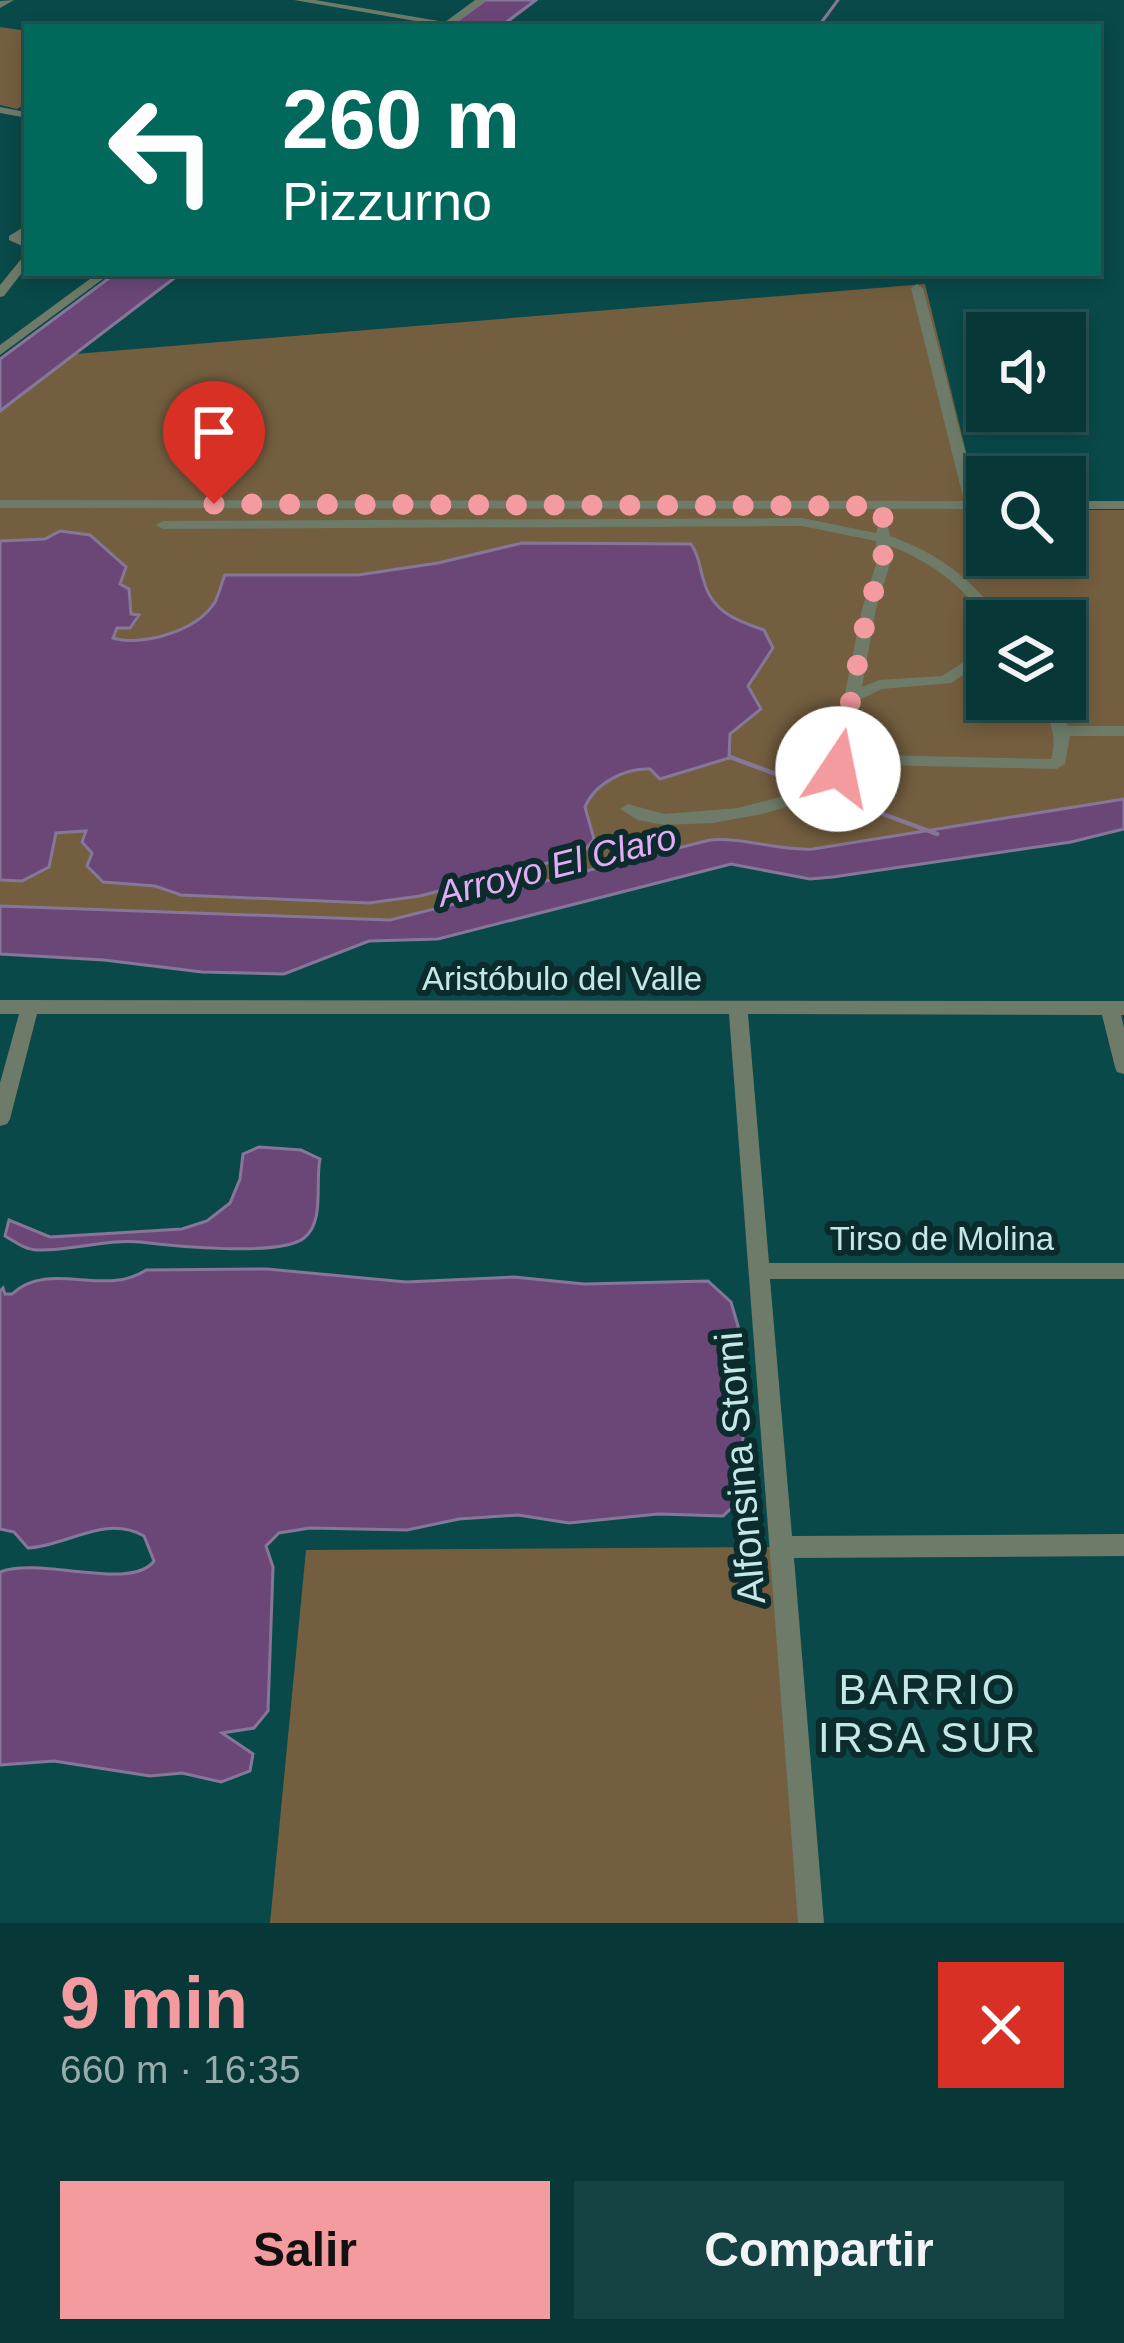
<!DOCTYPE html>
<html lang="es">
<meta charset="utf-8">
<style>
body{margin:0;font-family:Helvetica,sans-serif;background:#154242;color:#f1f3f6;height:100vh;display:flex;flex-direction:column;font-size:45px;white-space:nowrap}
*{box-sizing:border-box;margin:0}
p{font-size:39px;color:#98acad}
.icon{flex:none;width:66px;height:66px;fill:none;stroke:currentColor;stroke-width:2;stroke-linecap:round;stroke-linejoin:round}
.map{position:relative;height:1923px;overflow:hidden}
.panel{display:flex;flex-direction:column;background:#073737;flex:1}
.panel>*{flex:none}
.guide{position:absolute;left:24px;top:24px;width:1077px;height:252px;border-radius:0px;box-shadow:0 6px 18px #0003,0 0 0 3px #285152;background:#00695c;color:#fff;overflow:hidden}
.buttons{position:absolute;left:966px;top:312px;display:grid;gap:24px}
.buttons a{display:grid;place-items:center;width:120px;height:120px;border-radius:0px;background:#073737;box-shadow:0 6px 18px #0003,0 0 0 3px #285152;font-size:60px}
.pin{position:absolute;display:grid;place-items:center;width:102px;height:102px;color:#fff;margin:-123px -51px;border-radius:50% 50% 50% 0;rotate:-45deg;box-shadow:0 0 12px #0007}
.pin .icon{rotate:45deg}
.me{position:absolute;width:132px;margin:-66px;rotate:11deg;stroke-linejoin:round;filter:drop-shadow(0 0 9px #0008)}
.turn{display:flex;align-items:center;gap:42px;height:252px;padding:0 60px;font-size:54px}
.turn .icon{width:156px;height:156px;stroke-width:2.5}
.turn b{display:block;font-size:84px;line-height:102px}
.round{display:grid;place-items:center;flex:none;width:126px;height:126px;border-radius:0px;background:#154242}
.overview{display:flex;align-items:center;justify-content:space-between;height:204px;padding:0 60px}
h1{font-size:72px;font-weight:600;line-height:90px;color:#f49b9f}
.action{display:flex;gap:24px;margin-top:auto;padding:24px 60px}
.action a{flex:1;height:138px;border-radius:0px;background:#f49b9f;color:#111;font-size:48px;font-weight:600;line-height:138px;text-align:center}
.action a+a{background:#154242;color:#f1f3f6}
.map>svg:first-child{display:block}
.green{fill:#735e3f;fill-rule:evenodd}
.water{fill:#6b4778;stroke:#867799;stroke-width:3}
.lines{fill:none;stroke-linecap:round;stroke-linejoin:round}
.stream-far1{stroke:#867799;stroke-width:3}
.stream{stroke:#867799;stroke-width:4.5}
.minor{fill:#6d7b68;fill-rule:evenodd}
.route{stroke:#f49b9f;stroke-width:21;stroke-dasharray:0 37.8}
.labels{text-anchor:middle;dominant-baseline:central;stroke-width:12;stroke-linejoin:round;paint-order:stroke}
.street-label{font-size:33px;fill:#c4e7e7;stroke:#0b2b2c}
.water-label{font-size:36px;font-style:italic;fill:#e3acf7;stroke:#0b2b2c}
.near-street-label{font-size:39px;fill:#c4e7e7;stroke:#0b2b2c}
.near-neighbourhood-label{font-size:42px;letter-spacing:3px;fill:#c4e7e7;stroke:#0b2b2c}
</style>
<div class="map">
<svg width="1124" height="1923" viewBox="0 0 1124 1923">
<rect width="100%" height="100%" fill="#094949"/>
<path class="green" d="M 0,27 L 27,31 L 27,103 L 17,109 L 0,105 Z
M 925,284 L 980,509 L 987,510 L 987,555 L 1065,555 L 1065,510 L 1124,510 L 1124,799 L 813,849 C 776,851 746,837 710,840 L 390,920 L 0,906 L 0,411 L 75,354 ZM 987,621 L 1065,621 L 1065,699 L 987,699 Z
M 783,1547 L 811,1923 L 270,1923 L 306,1550 Z"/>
<path class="water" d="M 485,0 L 536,0 L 500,27 L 448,27 Z
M 116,273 L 181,273 L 0,411 L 0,359 Z
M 60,531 L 90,535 L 126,567 L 120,584 L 129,589 L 131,614 L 139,615 L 130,628 L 117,628 L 113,638 C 137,646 195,634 215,602 C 219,594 222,581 225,575 L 358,575 L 438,563 L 522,543 L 691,544 C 700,557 699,567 704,581 C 712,612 737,621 764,630 L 773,648 L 748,686 L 761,709 L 730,734 L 729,758 L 660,779 L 650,769 C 625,768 595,783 585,807 L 594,839 L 582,854 L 420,896 L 369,903 L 181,895 L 155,886 L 103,882 L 87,866 L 92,853 L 82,842 L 86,831 L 56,833 L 49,867 L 22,881 L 0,880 L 0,541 L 45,539 Z
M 1124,799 L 1124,829 L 1071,842 L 833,877 L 810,879 L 731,864 L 438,939 L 369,941 L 284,974 L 202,972 L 104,960 L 0,954 L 0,906 L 390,920 L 710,840 C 746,837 776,851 813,849 Z
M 259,1147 L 301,1150 L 320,1159 C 315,1182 325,1222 304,1238 C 280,1257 173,1246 140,1242 C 106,1239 72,1251 38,1250 C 26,1250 15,1242 5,1236 L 9,1220 L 50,1237 L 182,1229 L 207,1221 L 230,1203 L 240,1179 L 243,1154 Z
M 267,1269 L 406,1282 L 514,1277 L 584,1284 L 708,1281 L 731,1302 L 741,1336 L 744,1496 L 723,1516 L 658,1514 L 569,1523 L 518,1515 L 459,1519 L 407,1530 L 310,1528 L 279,1533 L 266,1546 L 273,1567 L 268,1711 L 254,1728 L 222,1733 L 253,1754 L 250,1771 L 221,1782 L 182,1773 L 150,1776 L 54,1761 L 0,1765 L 0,1572 C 40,1556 131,1592 154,1561 L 144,1536 C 104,1514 68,1546 28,1548 L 14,1532 L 0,1529 L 0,1291 L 3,1288 L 5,1294 L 12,1294 C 49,1259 105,1298 146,1270 Z"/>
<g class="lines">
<path class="stream-far1" d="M 818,27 L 838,0"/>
<path class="stream" d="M 730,757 L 808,786
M 818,790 L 937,834"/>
<path class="minor" d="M 14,0 L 0,8 L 0,1 Z
M 294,0 L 315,0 L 445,22 L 475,0 L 486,0 L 450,27 Z
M 0,107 L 26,112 L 27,114 L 22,117 L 0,113 Z
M 27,225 L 27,233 L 21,238 L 27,241 L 27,248 L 9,240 L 9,236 Z
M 27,257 L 27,266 L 4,296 L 0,297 L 0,285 L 22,258 Z
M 98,273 L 111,273 L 0,355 L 0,345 Z
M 917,284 L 923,288 L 978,501 L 987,501 L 987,509 L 0,508 L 0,500 L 964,501 L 911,288 Z
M 1065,501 L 1124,501 L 1124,509 L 1065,509 Z
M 802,518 L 876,533 L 878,526 L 888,526 L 890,536 C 939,554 972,578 1002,621 L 988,621 C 962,585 931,562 890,546 L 890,564 L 876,609 L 862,687 L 879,680 L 942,676 L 987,647 L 987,659 L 951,683 L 882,689 L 859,700 L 847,762 L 877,755 L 1051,759 C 1058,735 1050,719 1037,699 L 1053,699 L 1068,726 L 1124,726 L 1124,736 L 1070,736 L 1065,764 L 1057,769 L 877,765 L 843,773 L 807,801 L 762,814 L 713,823 L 664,825 L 638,820 L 620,809 L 628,804 L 664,814 L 738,808 L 795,793 L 830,767 L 862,609 L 876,564 L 876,541 L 802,526 L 163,529 L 156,525 L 163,521 Z
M 0,1000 L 1124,1001 L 1124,1015 L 1121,1015 L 1124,1028 L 1124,1074 L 1117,1072 L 1115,1067 L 1102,1015 L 748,1014 L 769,1263 L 1124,1263 L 1124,1279 L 770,1279 L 792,1536 L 1124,1534 L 1124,1556 L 794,1558 L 824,1923 L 798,1923 L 729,1014 L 37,1014 L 10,1119 L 7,1124 L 0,1126 L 0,1083 L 19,1014 L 0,1014 Z"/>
</g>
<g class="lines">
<path class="route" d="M 214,504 L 883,506 L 883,564 L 868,608 L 838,769"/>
</g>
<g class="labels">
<g class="street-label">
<text x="562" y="978">Aristóbulo del Valle</text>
<text x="942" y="1238">Tirso de Molina</text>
</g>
<g class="water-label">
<text transform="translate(557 865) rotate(-14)">Arroyo El Claro</text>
</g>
<g class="near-street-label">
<text transform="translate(740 1468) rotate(-95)">Alfonsina Storni</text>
</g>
<g class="near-neighbourhood-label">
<text x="928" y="1689">BARRIO<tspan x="928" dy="48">IRSA SUR</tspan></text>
</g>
</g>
</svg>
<div class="buttons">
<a><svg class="icon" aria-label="sound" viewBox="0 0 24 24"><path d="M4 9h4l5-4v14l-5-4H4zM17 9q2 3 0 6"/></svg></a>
<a><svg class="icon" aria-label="search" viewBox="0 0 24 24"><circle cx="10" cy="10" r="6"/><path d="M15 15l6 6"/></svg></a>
<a><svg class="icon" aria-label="layers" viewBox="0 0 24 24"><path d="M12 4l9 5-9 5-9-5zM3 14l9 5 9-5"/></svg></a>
</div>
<div class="pin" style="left:214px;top:504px;background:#d93025"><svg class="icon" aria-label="arrive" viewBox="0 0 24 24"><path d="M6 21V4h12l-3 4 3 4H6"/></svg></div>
<svg class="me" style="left:838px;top:769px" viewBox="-20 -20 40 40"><circle r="19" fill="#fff"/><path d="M0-13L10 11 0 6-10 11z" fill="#f49b9f"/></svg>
<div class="guide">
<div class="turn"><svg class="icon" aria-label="left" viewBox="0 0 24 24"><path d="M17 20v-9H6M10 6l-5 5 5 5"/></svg><div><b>260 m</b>Pizzurno</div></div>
</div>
</div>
<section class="panel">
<div class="overview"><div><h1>9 min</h1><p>660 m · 16:35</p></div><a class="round" style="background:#d93025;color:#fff"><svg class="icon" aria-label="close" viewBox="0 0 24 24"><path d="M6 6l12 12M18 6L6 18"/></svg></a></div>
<div class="action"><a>Salir</a><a>Compartir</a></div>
</section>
